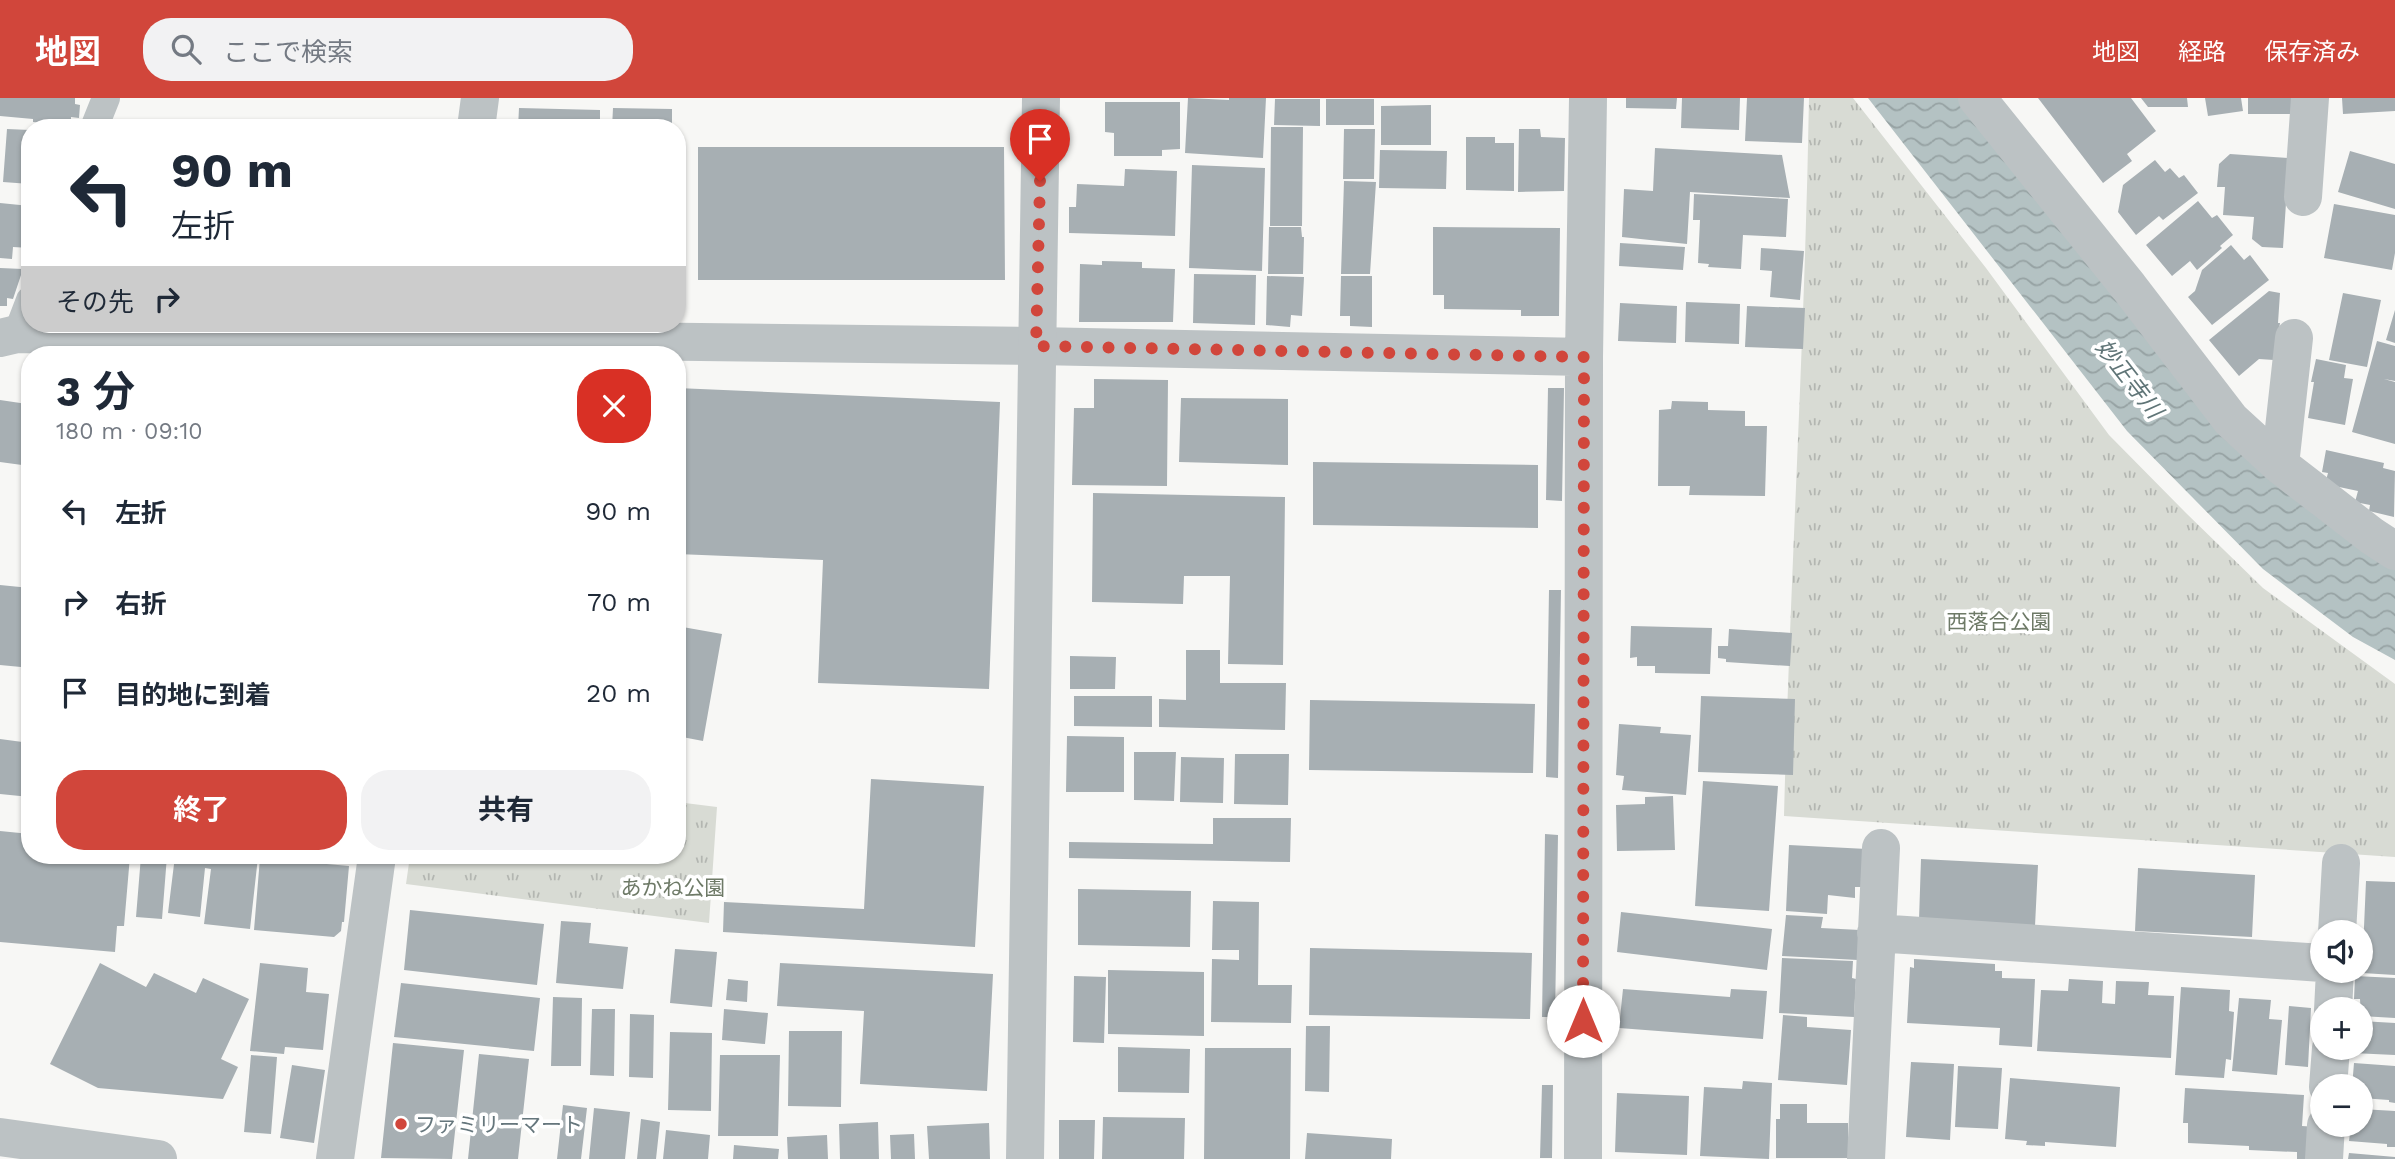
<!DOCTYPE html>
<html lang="ja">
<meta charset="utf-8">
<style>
body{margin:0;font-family:"Work Sans","Noto Sans JP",sans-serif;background:#f2f2f3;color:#1f2937;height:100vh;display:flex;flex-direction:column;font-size:26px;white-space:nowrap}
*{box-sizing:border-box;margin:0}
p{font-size:23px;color:#747a83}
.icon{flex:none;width:38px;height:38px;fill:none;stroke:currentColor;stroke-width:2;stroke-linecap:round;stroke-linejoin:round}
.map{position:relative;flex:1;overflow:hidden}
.sheet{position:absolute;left:21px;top:248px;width:665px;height:518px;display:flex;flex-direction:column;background:#fff;border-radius:28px;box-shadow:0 2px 5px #0004}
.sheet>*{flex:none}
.top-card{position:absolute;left:21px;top:21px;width:665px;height:214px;border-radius:28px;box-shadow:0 2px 5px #0004;background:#fff;color:#1f2937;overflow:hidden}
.controls{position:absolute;left:2310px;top:822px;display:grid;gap:14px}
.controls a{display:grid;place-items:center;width:63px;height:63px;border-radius:50%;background:#fff;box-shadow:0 2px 5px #0004;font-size:35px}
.pin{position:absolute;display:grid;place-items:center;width:60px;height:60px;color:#fff;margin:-72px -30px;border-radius:50% 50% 50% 0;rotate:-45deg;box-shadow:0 0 7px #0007}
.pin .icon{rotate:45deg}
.me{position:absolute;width:77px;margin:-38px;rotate:0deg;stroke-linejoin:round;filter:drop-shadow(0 0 5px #0008)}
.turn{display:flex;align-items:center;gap:24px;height:147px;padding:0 35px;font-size:32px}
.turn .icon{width:91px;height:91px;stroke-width:2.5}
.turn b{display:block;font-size:49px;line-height:60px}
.then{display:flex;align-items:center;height:66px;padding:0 35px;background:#0003;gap:14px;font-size:26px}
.round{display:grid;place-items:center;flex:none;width:74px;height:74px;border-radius:28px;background:#f2f2f3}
.summary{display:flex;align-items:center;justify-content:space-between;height:119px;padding:0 35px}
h1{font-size:42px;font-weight:700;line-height:52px}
.action{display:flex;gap:14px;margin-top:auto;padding:14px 35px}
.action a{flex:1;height:80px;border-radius:28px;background:#d1463b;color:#fff;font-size:28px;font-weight:700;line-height:80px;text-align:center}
.action a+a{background:#f2f2f3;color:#1f2937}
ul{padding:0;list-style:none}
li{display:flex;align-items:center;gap:21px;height:91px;padding:0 35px}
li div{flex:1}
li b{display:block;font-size:26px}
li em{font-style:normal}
header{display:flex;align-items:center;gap:42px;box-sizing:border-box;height:98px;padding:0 35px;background:#d1463b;color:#fff}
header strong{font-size:33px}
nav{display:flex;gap:38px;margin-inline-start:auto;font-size:24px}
.search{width:490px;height:63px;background:#f2f2f3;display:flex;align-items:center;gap:18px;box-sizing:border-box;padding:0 24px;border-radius:28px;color:#747a83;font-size:26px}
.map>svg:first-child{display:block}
.park{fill:url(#park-tufts)}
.water{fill:url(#water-waves)}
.building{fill:#a7afb3}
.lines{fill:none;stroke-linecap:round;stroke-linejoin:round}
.service{stroke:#bcc2c4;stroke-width:28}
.minor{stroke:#bcc2c4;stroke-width:38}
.tertiary{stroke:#bcc2c4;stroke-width:38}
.route{stroke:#d1463b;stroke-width:12;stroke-dasharray:0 21.6}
.poi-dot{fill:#d1463b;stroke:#fff;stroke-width:2.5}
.labels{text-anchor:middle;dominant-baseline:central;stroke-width:7;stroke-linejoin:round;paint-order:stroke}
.park-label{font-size:21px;fill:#6e7a67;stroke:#fff}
.poi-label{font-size:21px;fill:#65767c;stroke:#fff;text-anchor:start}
.water-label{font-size:23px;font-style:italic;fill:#607577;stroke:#fff}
</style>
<header>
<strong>地図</strong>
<div class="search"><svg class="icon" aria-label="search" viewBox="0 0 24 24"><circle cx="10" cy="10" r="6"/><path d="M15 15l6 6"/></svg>ここで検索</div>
<nav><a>地図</a><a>経路</a><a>保存済み</a></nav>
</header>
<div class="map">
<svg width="2395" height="1061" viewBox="0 0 2395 1061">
<defs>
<pattern id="park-tufts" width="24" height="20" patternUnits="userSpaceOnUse" patternTransform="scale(1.75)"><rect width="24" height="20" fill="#d8dbd4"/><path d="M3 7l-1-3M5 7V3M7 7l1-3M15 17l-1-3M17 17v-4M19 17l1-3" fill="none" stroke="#b3b6b1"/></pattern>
<pattern id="water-waves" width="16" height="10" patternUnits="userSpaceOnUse" patternTransform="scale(1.75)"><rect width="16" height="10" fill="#b4c2c3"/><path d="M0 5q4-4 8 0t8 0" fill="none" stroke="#96a2a3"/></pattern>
</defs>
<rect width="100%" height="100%" fill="#f7f7f5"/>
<path class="park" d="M 1809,0 L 1853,0 L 1986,170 L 2109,337 L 2186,415 L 2263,490 L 2395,586 L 2395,759 L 1784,718 C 1790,479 1805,240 1809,0 Z
M 677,704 L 717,709 L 709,825 L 406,786 L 410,758 L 677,758 Z"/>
<path class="water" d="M 1868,0 L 1964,0 L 2276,381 L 2395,472 L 2395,562 L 2353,539 L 2263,471 L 2127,333 Z"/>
<path class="building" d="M 0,0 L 75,0 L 75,6 L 80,7 L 79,20 L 71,19 L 71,27 L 33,24 L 33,21 L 0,18 Z
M 1188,0 L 1229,2 L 1229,0 L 1266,0 L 1263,60 L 1185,55 Z
M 1626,0 L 1677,0 L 1676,11 L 1626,10 Z
M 1682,0 L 1740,0 L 1739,32 L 1681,30 Z
M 1747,0 L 1804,0 L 1802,45 L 1745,43 Z
M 2038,0 L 2131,0 L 2156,33 L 2127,56 L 2132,63 L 2103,85 Z
M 2141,0 L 2187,0 L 2188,9 L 2148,9 Z
M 2205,0 L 2241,0 L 2243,13 L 2208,18 Z
M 2248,0 L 2294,0 L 2294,16 L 2248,16 Z
M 2342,0 L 2395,0 L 2395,13 L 2343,16 Z
M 1275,1 L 1320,1 L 1320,28 L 1274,27 Z
M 1326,1 L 1374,1 L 1374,27 L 1326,27 Z
M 1105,4 L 1180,4 L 1180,51 L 1162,52 L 1162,58 L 1114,58 L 1114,35 L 1105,34 Z
M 1431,7 L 1431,47 L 1381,47 L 1381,8 Z
M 519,10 L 600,12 L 600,30 L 518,30 Z
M 613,10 L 672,11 L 672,30 L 612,30 Z
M 1271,29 L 1303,29 L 1302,128 L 1270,128 Z
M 7,31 L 30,32 L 30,86 L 3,84 Z
M 1344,31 L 1375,31 L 1374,81 L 1343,81 Z
M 1519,31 L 1540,31 L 1541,39 L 1565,40 L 1564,93 L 1518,94 Z
M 1466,39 L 1495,39 L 1495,45 L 1514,45 L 1514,93 L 1466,92 Z
M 698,49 L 1004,49 L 1005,182 L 698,182 Z
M 1655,50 L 1782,57 L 1790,100 L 1690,94 L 1687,146 L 1622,139 L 1624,91 L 1653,93 Z
M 1380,52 L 1447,53 L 1446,91 L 1379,90 Z
M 2350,53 L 2395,66 L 2395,111 L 2338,94 Z
M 2230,56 L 2289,60 L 2283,150 L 2262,149 L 2252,141 L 2254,119 L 2223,117 L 2225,89 L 2217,89 L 2219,66 Z
M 2155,62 L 2165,74 L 2170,70 L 2179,80 L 2184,77 L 2198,95 L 2163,122 L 2159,118 L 2136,137 L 2118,114 L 2123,87 Z
M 1192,67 L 1265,70 L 1262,173 L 1189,170 Z
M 1125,71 L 1177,73 L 1175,138 L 1069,135 L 1069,109 L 1076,109 L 1077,86 L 1124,88 Z
M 1344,83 L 1376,84 L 1370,176 L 1341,176 Z
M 1694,96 L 1788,101 L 1786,139 L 1743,137 L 1741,171 L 1708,169 L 1709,166 L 1698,165 L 1700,122 L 1693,122 Z
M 2198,103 L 2212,120 L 2217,117 L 2233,137 L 2220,148 L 2222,150 L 2197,172 L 2190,163 L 2172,178 L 2146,147 Z
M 0,105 L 30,108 L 30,150 L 13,149 L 12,161 L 0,160 Z
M 2334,106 L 2395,117 L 2395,155 L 2392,172 L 2324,160 Z
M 1269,129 L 1301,129 L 1302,139 L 1304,139 L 1303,176 L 1268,176 Z
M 1433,129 L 1560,130 L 1559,218 L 1521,218 L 1521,212 L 1444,211 L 1444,197 L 1433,197 Z
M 1620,145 L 1685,149 L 1683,172 L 1619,168 Z
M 2231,147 L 2244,162 L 2250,157 L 2269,182 L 2212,227 L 2188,199 L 2195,193 L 2202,172 Z
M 1761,150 L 1804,153 L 1800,202 L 1770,199 L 1772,173 L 1760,172 Z
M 1102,163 L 1142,164 L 1142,170 L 1175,171 L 1173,224 L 1079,224 L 1080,166 L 1102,167 Z
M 0,170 L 23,171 L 13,201 L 7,200 L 7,208 L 0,208 Z
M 1194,176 L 1256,177 L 1255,227 L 1193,225 Z
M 1267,178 L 1304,179 L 1302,218 L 1291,217 L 1290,229 L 1266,227 Z
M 1341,178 L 1372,178 L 1372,229 L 1350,228 L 1350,218 L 1340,218 Z
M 2269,193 L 2280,195 L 2278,225 L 2280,225 L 2274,262 L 2259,261 L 2239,278 L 2209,242 Z
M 2343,195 L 2381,202 L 2367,269 L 2329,262 Z
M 1686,204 L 1740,206 L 1739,246 L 1685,244 Z
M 1620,205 L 1677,208 L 1676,245 L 1618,243 Z
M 1747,208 L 1805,210 L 1803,251 L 1745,249 Z
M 2395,212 L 2395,245 L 2386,242 Z
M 2377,243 L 2395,248 L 2395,283 L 2384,281 L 2395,284 L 2395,346 L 2352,334 Z
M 2316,261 L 2346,267 L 2344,280 L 2353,281 L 2345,327 L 2308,320 L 2314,284 L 2311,284 Z
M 1094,281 L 1168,282 L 1167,388 L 1072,387 L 1074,310 L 1094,310 Z
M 677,290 L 1000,304 L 989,591 L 818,585 L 823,462 L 677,456 Z
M 1548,290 L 1564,290 L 1562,403 L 1546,402 Z
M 28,299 L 30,343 L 26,343 L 22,367 L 0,364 L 0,302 L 27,306 Z
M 1181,300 L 1288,301 L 1288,367 L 1179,364 Z
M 1672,303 L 1708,304 L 1708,312 L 1745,313 L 1745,328 L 1767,328 L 1765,398 L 1689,397 L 1690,388 L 1658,388 L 1659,312 L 1671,311 Z
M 2326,352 L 2384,365 L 2383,370 L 2395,373 L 2394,419 L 2369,413 L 2370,407 L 2355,404 L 2358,393 L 2325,386 L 2328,375 L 2322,374 Z
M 1313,364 L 1538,367 L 1538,430 L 1313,427 Z
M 1093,395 L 1285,399 L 1283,567 L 1228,566 L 1230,478 L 1184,478 L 1183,506 L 1092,504 Z
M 0,487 L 30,490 L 30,566 L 22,565 L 21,569 L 0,567 Z
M 1549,492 L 1561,492 L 1558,680 L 1546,679 Z
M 677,528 L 722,536 L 703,643 L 677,638 Z
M 1631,528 L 1712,530 L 1710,576 L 1655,575 L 1655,568 L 1637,568 L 1637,559 L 1630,560 Z
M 1729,531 L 1792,535 L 1790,568 L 1726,564 L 1726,561 L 1718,560 L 1718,548 L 1728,548 Z
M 1186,552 L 1220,552 L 1220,585 L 1286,585 L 1285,632 L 1159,629 L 1159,601 L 1186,602 Z
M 1070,558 L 1116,559 L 1115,591 L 1070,591 Z
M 1074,598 L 1152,598 L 1152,629 L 1074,628 Z
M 1701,598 L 1795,601 L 1793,677 L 1698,674 Z
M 1310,602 L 1535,606 L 1533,675 L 1309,672 Z
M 1619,626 L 1661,629 L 1660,635 L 1691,637 L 1686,697 L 1622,692 L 1624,678 L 1616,677 Z
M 1067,638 L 1124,639 L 1124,694 L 1066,694 Z
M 0,641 L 30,645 L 30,699 L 0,696 Z
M 1134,654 L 1176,654 L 1174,703 L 1134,702 Z
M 1235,656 L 1289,656 L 1288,707 L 1234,706 Z
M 1181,659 L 1224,660 L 1223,705 L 1180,704 Z
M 871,681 L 984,688 L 975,849 L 723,834 L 724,804 L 864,811 Z
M 1703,683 L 1778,688 L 1769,813 L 1695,808 Z
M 1673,698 L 1675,752 L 1617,753 L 1616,707 L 1645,706 L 1645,699 Z
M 1213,720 L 1291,720 L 1290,764 L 1069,760 L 1069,744 L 1213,746 Z
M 0,733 L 30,736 L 30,758 L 130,758 L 124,828 L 117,828 L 115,854 L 0,844 Z
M 1545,736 L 1558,737 L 1555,919 L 1542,919 Z
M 1789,747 L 1867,751 L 1865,789 L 1855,789 L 1855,800 L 1828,797 L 1827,816 L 1786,813 Z
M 141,758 L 167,758 L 162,821 L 136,819 Z
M 175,758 L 258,759 L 250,831 L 204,826 L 211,771 L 205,770 L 200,819 L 168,815 Z
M 260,760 L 349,768 L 344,824 L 342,824 L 341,833 L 334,839 L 254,832 Z
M 1921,761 L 2038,767 L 2035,828 L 1919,822 Z
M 2138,770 L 2255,777 L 2252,839 L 2135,833 Z
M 2366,783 L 2395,784 L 2395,877 L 2362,875 Z
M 1078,791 L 1191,793 L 1190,849 L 1078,847 Z
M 1213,803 L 1259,804 L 1258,887 L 1292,887 L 1291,925 L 1211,924 L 1212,861 L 1239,862 L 1239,852 L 1212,852 Z
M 410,812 L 544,826 L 537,887 L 404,872 Z
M 1621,814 L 1772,831 L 1767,872 L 1617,854 Z
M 1786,817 L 1823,819 L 1821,830 L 1860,832 L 1858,862 L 1782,858 Z
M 561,823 L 591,825 L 589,845 L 628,849 L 623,891 L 556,885 Z
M 1310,850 L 1532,855 L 1530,921 L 1309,917 Z
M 675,851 L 717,854 L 712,909 L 670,905 Z
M 1782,860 L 1853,863 L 1852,880 L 1856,881 L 1854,919 L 1779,915 Z
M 1914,861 L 1995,866 L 1995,873 L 2002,873 L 2002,880 L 2035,881 L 2032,949 L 1999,947 L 2000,930 L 1907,925 L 1910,869 L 1914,870 Z
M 100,865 L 146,889 L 154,875 L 196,895 L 203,880 L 249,901 L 221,961 L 238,969 L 223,1001 L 98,990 L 50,966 Z
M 260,865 L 308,870 L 306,894 L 329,896 L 323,952 L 285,949 L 284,956 L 250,953 Z
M 780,865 L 993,876 L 987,993 L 860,986 L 864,913 L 777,908 Z
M 1108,872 L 1204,874 L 1204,938 L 1108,936 Z
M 1074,878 L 1106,879 L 1104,945 L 1073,944 Z
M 2355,878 L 2395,880 L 2395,920 L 2361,918 L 2360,901 L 2354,901 Z
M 728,881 L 748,883 L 747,904 L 726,902 Z
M 2069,881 L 2103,883 L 2102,905 L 2115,906 L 2116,883 L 2149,884 L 2148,897 L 2174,898 L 2171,960 L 2037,953 L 2041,892 L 2068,893 Z
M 401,885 L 540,900 L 534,953 L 394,939 Z
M 2181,889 L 2230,892 L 2229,913 L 2234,914 L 2231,962 L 2226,961 L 2224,980 L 2175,977 Z
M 1623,891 L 1730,899 L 1731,891 L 1767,893 L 1763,941 L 1619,930 Z
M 553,899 L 582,900 L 581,968 L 551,968 Z
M 2239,900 L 2271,902 L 2269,921 L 2282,922 L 2277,977 L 2232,973 Z
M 2289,908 L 2311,910 L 2308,969 L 2285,967 Z
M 592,911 L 615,911 L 614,978 L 590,977 Z
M 724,911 L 768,915 L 765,946 L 722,942 Z
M 630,916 L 654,917 L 653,980 L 629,979 Z
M 1783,917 L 1807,919 L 1807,929 L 1851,932 L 1847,987 L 1778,982 Z
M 2361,923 L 2395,925 L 2395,957 L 2352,955 L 2352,950 L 2361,950 Z
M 1306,928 L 1330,928 L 1329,994 L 1305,993 Z
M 789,933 L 842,933 L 841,1009 L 788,1008 Z
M 670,934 L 712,935 L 711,1013 L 668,1012 Z
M 393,945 L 464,952 L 452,1061 L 381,1060 Z
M 1118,949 L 1190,951 L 1189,995 L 1118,994 Z
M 1205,950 L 1291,950 L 1290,1061 L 1204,1061 Z
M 479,956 L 529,961 L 518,1061 L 468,1061 Z
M 251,957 L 277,959 L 271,1036 L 244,1034 Z
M 720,957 L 780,957 L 778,1038 L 718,1038 Z
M 1911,964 L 1954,966 L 1950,1042 L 1906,1039 Z
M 2354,965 L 2395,968 L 2395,1005 L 2389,1004 L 2389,1002 L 2361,1000 L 2361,989 L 2352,989 Z
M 292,967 L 325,972 L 314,1045 L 280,1040 Z
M 1958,968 L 2002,970 L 1998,1031 L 1955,1029 Z
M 2010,980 L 2120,989 L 2116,1049 L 2045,1044 L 2045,1048 L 2026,1047 L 2027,1043 L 2005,1041 Z
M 1743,983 L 1772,985 L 1769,1061 L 1700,1058 L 1704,989 L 1742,991 Z
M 1542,987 L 1553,987 L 1552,1060 L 1540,1060 Z
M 2185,990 L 2304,997 L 2302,1028 L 2317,1029 L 2316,1051 L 2305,1061 L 2297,1061 L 2297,1054 L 2249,1052 L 2249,1048 L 2188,1045 L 2188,1025 L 2183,1025 Z
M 1617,995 L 1689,998 L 1687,1057 L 1615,1054 Z
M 1780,1006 L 1807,1006 L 1807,1025 L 1848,1025 L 1848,1060 L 1776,1060 L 1776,1021 L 1780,1021 Z
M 563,1007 L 587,1010 L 581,1061 L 557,1061 Z
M 594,1010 L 630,1014 L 625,1061 L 589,1061 Z
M 2361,1011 L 2395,1013 L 2395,1049 L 2387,1049 L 2387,1046 L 2349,1043 L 2351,1027 L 2361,1027 Z
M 1103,1019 L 1185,1020 L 1184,1061 L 1102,1061 Z
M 641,1021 L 660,1024 L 656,1061 L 637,1061 Z
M 1059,1022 L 1095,1022 L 1094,1061 L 1059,1061 Z
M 878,1024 L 879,1061 L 840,1061 L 839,1026 Z
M 989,1025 L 990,1061 L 929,1061 L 927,1028 Z
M 666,1032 L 710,1037 L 708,1061 L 663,1061 Z
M 1307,1035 L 1392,1041 L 1391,1061 L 1305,1061 Z
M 914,1036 L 915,1061 L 891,1061 L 890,1037 Z
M 827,1037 L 828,1061 L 788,1061 L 787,1039 Z
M 734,1047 L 779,1051 L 778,1061 L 733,1061 Z
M 2349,1055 L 2395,1059 L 2395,1061 L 2348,1061 Z"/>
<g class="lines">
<path class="service" d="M 94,30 L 106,0
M 17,236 L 30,202"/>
<path class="minor" d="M 1977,0 L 2129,189 L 2231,322 L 2280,367
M 476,30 L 480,0
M 2303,99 L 2310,0
M 0,240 L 17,236 L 1036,248 L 1584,259
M 2294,240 L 2280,367 L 2372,438 L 2395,453
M 1876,835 L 2322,865
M 2337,835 L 2341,765
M 2333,912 L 2335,873
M 2328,989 L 2331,950
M 335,1061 L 377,758
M 1583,1061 L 1584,259 L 1588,0
M 1866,1061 L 1881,750
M 2324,1061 L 2326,1027"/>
<path class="tertiary" d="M 0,1039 L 158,1061
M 1025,1061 L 1041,0"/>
</g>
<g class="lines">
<path class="route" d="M 1040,83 L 1036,248 L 1584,259 L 1583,923"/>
</g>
<circle class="poi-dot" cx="401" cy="1026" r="7"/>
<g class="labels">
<g class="park-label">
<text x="1999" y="523">西落合公園</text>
<text x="673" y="789">あかね公園</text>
</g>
<g class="poi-label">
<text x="415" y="1026">ファミリーマート</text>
</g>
<g class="water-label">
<text transform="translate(2129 281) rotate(52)">妙正寺川</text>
</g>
</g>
</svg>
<div class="controls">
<a><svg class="icon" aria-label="sound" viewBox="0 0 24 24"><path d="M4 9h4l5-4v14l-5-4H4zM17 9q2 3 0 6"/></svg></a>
<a>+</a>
<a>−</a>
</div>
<div class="pin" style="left:1040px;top:83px;background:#d93025"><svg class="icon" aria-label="arrive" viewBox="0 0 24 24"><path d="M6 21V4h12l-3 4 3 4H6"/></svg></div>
<svg class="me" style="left:1583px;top:923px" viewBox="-20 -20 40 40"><circle r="19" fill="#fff"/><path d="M0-13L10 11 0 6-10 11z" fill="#d1463b"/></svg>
<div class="top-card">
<div class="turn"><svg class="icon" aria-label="left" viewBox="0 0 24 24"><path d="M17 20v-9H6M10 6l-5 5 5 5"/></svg><div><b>90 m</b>左折</div></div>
<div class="then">その先<svg class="icon" aria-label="right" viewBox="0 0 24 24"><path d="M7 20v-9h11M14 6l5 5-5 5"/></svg></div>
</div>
<section class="sheet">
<div class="summary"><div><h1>3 分</h1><p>180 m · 09:10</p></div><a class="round" style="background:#d93025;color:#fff"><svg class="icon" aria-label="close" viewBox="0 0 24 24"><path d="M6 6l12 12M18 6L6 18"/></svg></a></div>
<ul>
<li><svg class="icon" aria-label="left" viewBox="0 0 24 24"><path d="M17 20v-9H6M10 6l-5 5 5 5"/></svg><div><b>左折</b></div><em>90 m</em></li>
<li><svg class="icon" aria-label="right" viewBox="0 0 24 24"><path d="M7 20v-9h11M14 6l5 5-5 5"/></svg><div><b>右折</b></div><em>70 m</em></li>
<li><svg class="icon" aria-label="arrive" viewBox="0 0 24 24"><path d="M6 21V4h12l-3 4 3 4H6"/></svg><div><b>目的地に到着</b></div><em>20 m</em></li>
</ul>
<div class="action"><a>終了</a><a>共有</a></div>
</section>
</div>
